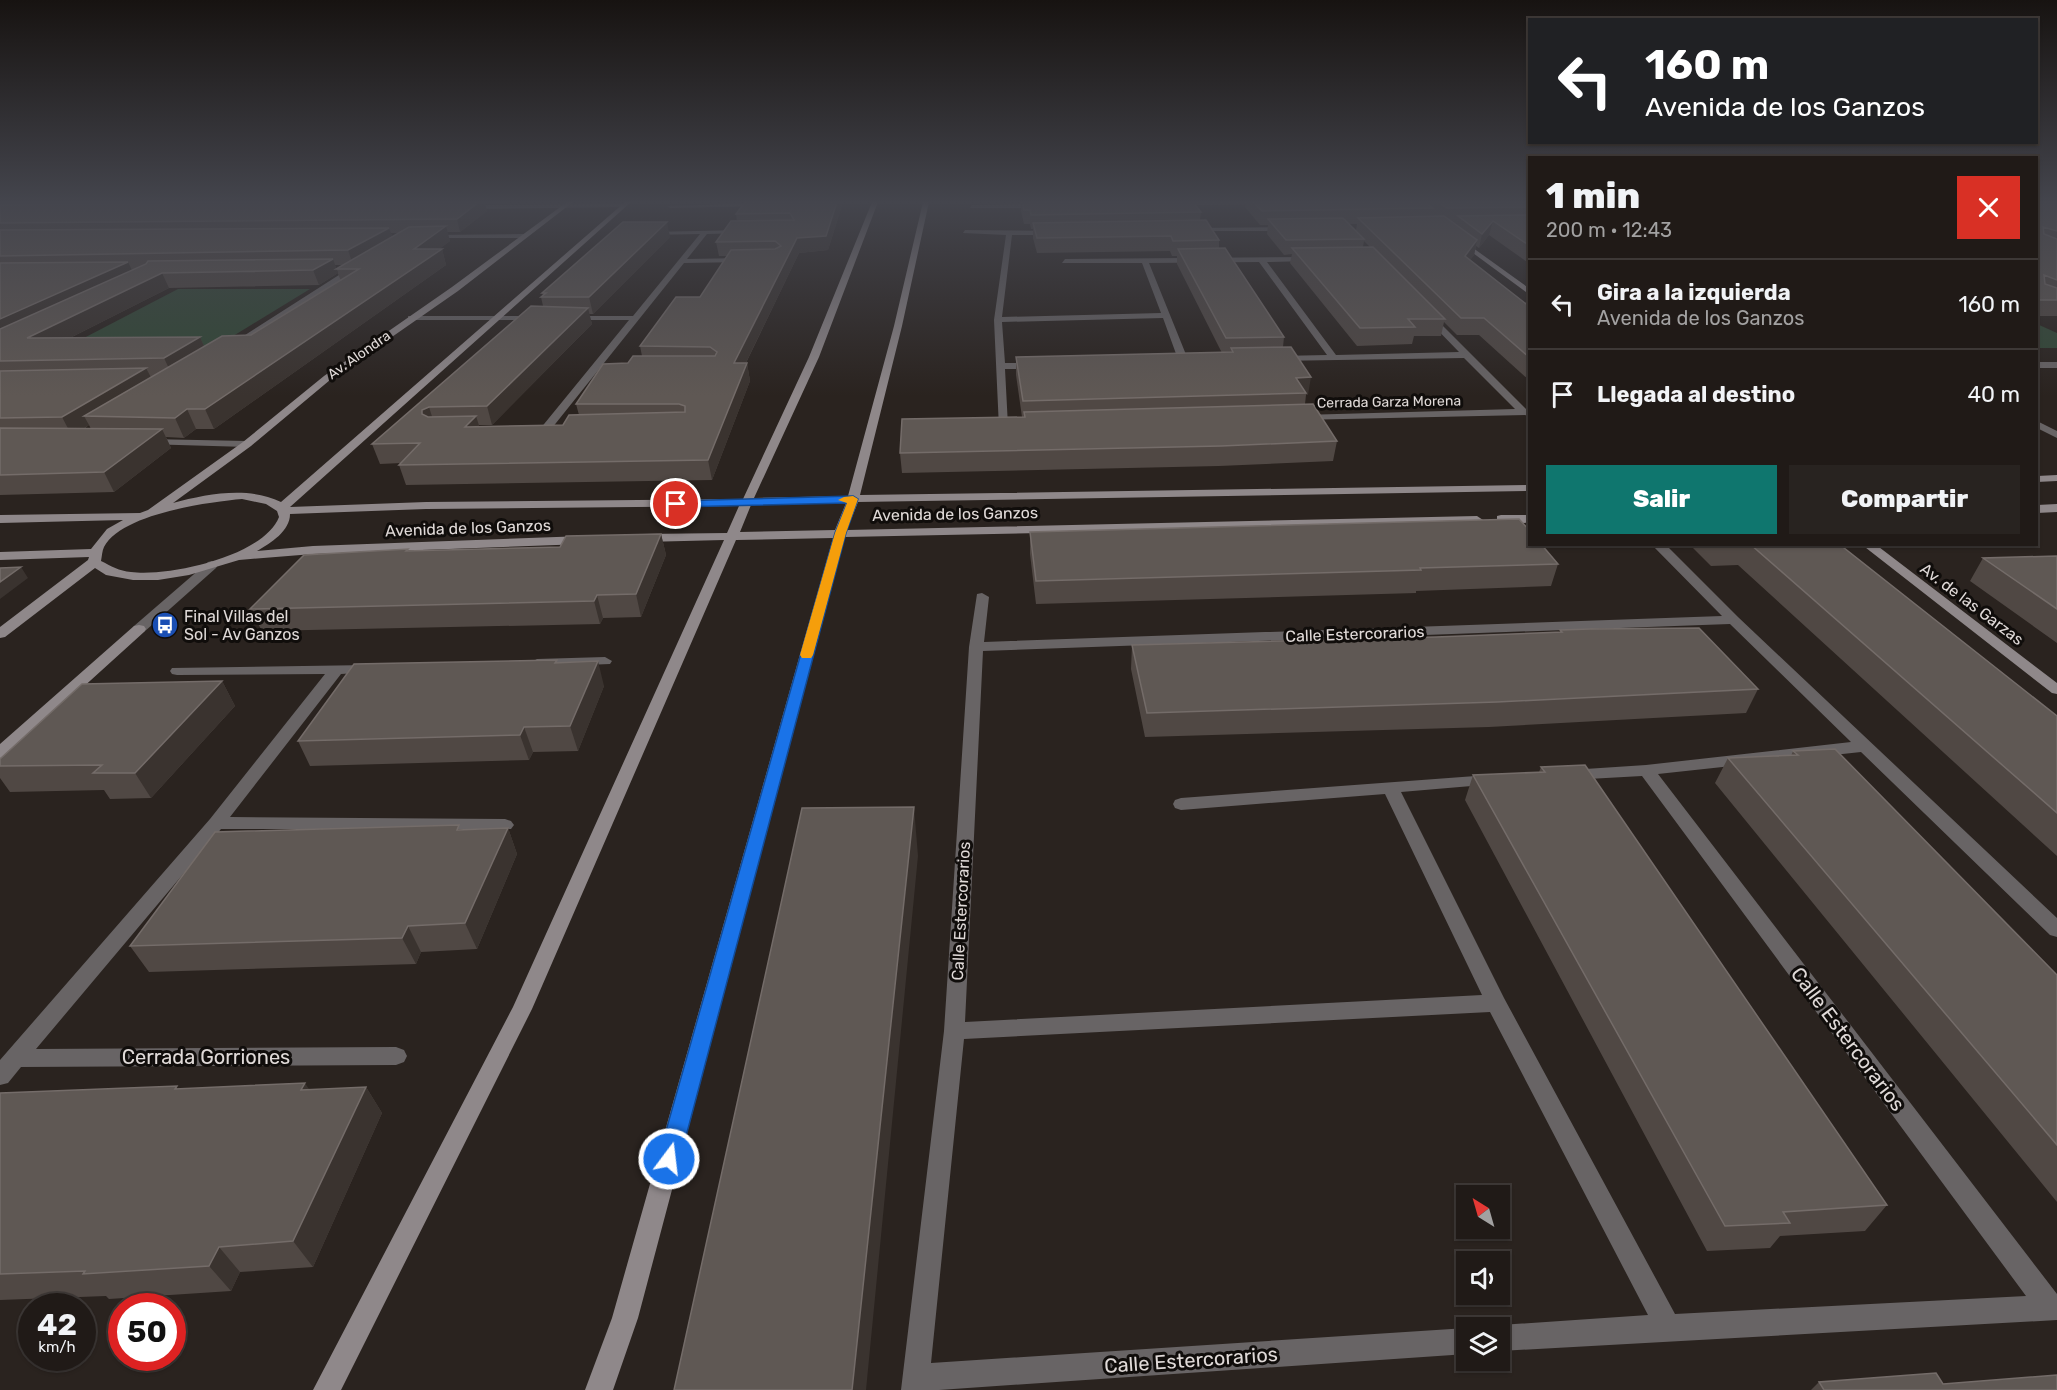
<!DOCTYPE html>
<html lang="es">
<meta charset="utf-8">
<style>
body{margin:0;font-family:Rubik,sans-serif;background:#282320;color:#f1f3f6;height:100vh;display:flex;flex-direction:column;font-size:22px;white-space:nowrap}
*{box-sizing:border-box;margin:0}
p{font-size:20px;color:#a2a1a1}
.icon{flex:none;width:33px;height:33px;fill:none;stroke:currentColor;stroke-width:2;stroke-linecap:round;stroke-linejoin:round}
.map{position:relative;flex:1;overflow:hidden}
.panel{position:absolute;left:1528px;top:156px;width:510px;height:390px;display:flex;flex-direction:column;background:#201a17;border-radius:0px;box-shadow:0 2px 4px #0004,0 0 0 2px #3d3836}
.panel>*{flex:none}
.guide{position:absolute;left:1528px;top:18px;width:510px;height:126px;border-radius:0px;box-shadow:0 2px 4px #0004,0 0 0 2px #3d3836;background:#202124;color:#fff;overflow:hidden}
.needle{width:39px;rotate:323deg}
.buttons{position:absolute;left:1456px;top:1185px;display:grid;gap:12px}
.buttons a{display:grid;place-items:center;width:54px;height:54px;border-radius:0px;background:#201a17;box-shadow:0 2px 4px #0004,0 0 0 2px #3d3836;font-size:30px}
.speed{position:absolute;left:18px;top:1293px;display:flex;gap:12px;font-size:30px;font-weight:700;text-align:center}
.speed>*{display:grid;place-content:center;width:78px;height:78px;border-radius:50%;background:#201a17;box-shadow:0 2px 4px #0004,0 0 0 2px #3d3836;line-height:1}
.speed small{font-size:15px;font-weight:400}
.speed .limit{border:9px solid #d22;background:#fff;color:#111}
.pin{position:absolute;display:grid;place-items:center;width:51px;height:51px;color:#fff;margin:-26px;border:3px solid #fff;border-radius:50%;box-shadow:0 2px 6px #0007}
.me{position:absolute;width:66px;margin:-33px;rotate:15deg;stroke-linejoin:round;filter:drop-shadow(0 0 4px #0008)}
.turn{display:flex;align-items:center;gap:21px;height:126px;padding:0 18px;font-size:27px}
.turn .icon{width:78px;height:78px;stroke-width:2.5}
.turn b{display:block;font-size:42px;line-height:51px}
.round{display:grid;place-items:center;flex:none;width:63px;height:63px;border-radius:0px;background:#282320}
.head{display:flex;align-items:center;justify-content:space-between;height:102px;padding:0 18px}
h1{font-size:36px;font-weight:800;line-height:45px}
.cta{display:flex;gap:12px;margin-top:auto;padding:12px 18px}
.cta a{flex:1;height:69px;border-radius:0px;background:#0f766e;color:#fff;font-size:24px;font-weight:800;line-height:69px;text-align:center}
.cta a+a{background:#282320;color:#f1f3f6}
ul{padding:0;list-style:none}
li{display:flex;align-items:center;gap:18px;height:90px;padding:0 18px;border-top:2px solid #3d3836}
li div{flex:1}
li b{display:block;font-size:22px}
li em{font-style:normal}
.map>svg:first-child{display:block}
.green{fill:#324836}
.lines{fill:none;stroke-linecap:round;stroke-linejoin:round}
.street{fill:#686465;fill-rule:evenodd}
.secondary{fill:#8f888a;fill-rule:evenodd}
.wall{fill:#504844;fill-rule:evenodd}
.shaded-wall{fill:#3a332f}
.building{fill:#5f5854;stroke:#746c69;stroke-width:1.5}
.route{fill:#1a73e8;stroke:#114b97;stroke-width:1.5}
.slow{fill:#f59e0b}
.labels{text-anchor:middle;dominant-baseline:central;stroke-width:6;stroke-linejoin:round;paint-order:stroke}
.far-street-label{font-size:14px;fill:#e0dad8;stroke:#100d0b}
.street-label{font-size:16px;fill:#e0dad8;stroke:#100d0b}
.poi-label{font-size:16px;fill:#e0dad8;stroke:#100d0b;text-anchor:start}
.near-street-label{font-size:20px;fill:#e0dad8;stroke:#100d0b}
</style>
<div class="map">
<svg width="2057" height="1390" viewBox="0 0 2057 1390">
<rect width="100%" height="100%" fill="#2a231f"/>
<path class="green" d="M 178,289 L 310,289 L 207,352 L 57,352 Z
M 2037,324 L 2057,333 L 2057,348 L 2037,348 Z"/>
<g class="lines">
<path class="street" d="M 1175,202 L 1310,202 L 1307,204 L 1173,205 Z
M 765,203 L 763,206 L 670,208 L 667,206 Z
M 626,204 L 624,207 L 465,209 L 462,207 L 465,205 Z
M 972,205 L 1040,204 L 1043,206 L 1040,208 L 970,208 Z
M 1193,228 L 1286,227 L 1289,229 L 1286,231 L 1191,231 Z
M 745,230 L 743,233 L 707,234 L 687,259 L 744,258 L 748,260 L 744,262 L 684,263 L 548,433 L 540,433 L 540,429 L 629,320 L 569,320 L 569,316 L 633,316 L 700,234 L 650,235 L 648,232 Z
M 965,230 L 1052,231 L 1055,233 L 1052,235 L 1012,235 L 1002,317 L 1161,313 L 1142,263 L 1062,263 L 1065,259 L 1312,257 L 1309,261 L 1267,262 L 1336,355 L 1459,352 L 1425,317 L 1432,315 L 1526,409 L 1530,409 L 1530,415 L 1298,420 L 1297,418 L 1302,415 L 1515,409 L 1464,358 L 1275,361 L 1275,357 L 1278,356 L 1327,355 L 1259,262 L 1149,263 L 1189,362 L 1187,364 L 1179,362 L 1163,318 L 1002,322 L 1005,363 L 1035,363 L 1040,366 L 1035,369 L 1005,369 L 1008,426 L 999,428 L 994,320 L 1006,235 L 963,233 Z
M 429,235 L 523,234 L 526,236 L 523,238 L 427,238 Z
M 353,266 L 360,268 L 235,348 L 228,346 Z
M 411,316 L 536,316 L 540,318 L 536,320 L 408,320 L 408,316 Z
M 2037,362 L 2057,362 L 2057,368 L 2037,368 Z
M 2037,421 L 2057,431 L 2057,438 L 2037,428 Z
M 148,439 L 247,441 L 252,444 L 247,447 L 144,444 L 143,442 Z
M 1651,544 L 1665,544 L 1738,617 L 2057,918 L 2057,937 L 2050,935 L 1861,752 L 1658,774 L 2057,1294 L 2057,1320 L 1500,1351 L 1500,1328 L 1494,1328 L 1500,1325 L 1648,1315 L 1490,1012 L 964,1039 L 931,1363 L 1467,1328 L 1467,1354 L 939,1390 L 901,1390 L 944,1031 L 969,647 L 977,594 L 982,593 L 989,597 L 984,642 L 1722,616 ZM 1730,624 L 1851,742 L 1646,765 L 1570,770 L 1564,771 L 1562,775 L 1564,779 L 1570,780 L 1642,776 L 2026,1296 L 1675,1314 L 1504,998 L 1401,792 L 1495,784 L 1497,780 L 1495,776 L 1489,775 L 1181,798 L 1175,800 L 1173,804 L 1175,808 L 1181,810 L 1385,794 L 1482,995 L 965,1022 L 983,651 Z
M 212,561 L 218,565 L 216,568 L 144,632 L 134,632 L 132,629 L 134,626 L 208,562 Z
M 605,657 L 612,661 L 610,664 L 537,667 L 530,663 L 537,659 Z
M 369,665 L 376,669 L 374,672 L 341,674 L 230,817 L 505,819 L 511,821 L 514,825 L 511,829 L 221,829 L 36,1049 L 396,1047 L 404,1050 L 407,1056 L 404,1062 L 396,1065 L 21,1067 L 8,1083 L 0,1085 L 0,1060 L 210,819 L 325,674 L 177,675 L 172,674 L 170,671 L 172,668 Z"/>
<path class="secondary" d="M 567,202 L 573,202 L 458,291 L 330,380 L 251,446 L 173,503 C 207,494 248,486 281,502 L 625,202 L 631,202 L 290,507 L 426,502 L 743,499 L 809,357 L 872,202 L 878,202 L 819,357 L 754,498 L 848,496 L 894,326 L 923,202 L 929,202 L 902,326 L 860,495 L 1530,485 L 1530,491 L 858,502 L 847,530 L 1477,516 L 1483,520 L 1477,524 L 845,537 L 638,1318 L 613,1390 L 585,1390 L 612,1318 L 833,538 L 736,540 L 532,1009 L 341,1390 L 313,1390 L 513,1007 L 724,540 L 644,542 L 638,538 L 644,534 L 727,533 L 739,506 L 426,509 L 290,514 C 290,531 271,543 257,551 L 313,546 L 584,536 L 590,540 L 584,544 L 313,554 L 239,560 L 189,575 L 158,580 L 133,580 L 106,575 L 95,568 L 5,637 L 0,638 L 0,627 L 88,560 L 89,557 L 0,560 L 0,552 L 91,549 L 107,529 L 123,520 L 0,523 L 0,515 L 140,513 L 148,510 L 243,442 L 324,376 L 452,287 ZM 242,499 L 266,504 L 277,511 L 279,517 C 264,556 169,577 131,572 C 119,571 111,566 101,561 C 102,556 102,551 104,547 C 121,514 208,502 242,499 ZM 846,503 L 835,530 L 740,532 L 751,505 Z
M 1458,240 L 1462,240 L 1530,289 L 1530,295 L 1458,242 Z
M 2057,475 L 2057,481 L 2037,482 L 2037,476 Z
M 2057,504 L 2057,512 L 2037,513 L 2037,505 Z
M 1501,515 L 1530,515 L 1530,523 L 1497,522 L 1497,516 Z
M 1861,544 L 1875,544 L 2057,683 L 2057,694 L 2052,693 Z
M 139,625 L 144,626 L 146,629 L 144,632 L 6,757 L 0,758 L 0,744 L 134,626 Z"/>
</g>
<path class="wall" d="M 0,202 L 508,202 L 506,203 L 485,203 L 487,211 L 460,232 L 447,232 L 450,241 L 439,249 L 442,249 L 446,265 L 214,429 L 196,429 L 184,438 L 166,437 L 171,448 L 114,492 L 0,495 ZM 391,233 L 399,233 L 392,237 ZM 335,265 L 344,265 L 336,269 L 341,281 L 251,335 L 204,346 L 200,337 L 70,338 L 169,288 L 319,285 L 338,273 ZM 89,425 L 91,429 L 84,429 Z
M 843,202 L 828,250 L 799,253 L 746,363 L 747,363 L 750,381 L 712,480 L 406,485 L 399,465 L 401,463 L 380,464 L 372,444 L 543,306 L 541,297 L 543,296 L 542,293 L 670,237 L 593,314 L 589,314 L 592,324 L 492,425 L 479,425 L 479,427 L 563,425 L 579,415 L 576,404 L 628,363 L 642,356 L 640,346 L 700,297 L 727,256 L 719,256 L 716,242 L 737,221 L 736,214 Z
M 1020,202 L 1193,202 L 1201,212 L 1200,220 L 1219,240 L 1219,248 L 1284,337 L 1283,347 L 1308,395 L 1306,395 L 1305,404 L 1337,441 L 1333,461 L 1219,466 L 902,473 L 900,453 L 1022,417 L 1016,375 L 1016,357 L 1222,353 L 1177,264 L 1177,256 L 1172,256 L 1170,251 L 1037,253 L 1033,238 L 1033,229 L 1031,229 L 1030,224 L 1024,224 L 1021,211 L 1021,202 Z
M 1246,202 L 1530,202 L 1530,264 L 1489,235 L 1479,248 L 1476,246 L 1474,255 L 1470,260 L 1530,307 L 1530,381 L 1479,335 L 1457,335 L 1444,322 L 1441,336 L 1414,336 L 1412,344 L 1357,346 L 1290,263 L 1292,254 L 1284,255 L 1267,234 L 1268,225 L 1260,225 L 1245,207 ZM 1349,224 L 1357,224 L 1356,230 ZM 1364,241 L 1370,247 L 1363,247 Z
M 2037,202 L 2057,202 L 2057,316 L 2037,316 Z
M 1030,532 L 1558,564 L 1551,586 L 1416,591 L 1416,593 L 1036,604 L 1030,554 Z
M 661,534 L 666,555 L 641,617 L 603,618 L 600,624 L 262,631 L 250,609 L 408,549 L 408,551 L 560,547 Z
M 1689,544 L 1839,544 L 2057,716 L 2057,856 L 1738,565 L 1711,566 Z
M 2057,556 L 2057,643 L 1970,581 L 1983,558 Z
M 1560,630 L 1758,689 L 1746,713 L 1489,727 L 1145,737 L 1131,669 L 1132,645 L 1436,637 L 1560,632 Z
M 558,663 L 604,686 L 578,751 L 533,752 L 529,760 L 310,766 L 298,741 Z
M 222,681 L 235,706 L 151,798 L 110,799 L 104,790 L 10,792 L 0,778 L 0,759 Z
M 1793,751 L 2057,975 L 2057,1202 L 1715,783 L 1728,758 L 1791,756 Z
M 1541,767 L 1887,1205 L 1865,1231 L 1780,1236 L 1770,1248 L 1707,1251 L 1465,800 L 1473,775 L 1539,772 Z
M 508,828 L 517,854 L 477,949 L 421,952 L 416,964 L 149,972 L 130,946 Z
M 366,1087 L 382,1113 L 313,1267 L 240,1272 L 231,1291 L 109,1299 L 106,1296 L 0,1300 L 0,1093 L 179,1089 L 309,1090 Z
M 1819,1382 L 1943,1384 L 2057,1390 L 1811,1390 Z"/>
<path class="shaded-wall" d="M 479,202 L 484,202 L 487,211 L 460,232 L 457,219 Z
M 837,202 L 843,202 L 828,250 L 799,253 L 737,381 L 734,363 L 797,238 Z
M 1493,221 L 1489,235 L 1479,248 L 1482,234 Z
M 667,222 L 670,237 L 593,314 L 589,297 Z
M 446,226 L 450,241 L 420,264 L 442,249 L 446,265 L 214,429 L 205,409 Z
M 389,228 L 394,241 L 353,265 L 348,250 Z
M 1477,240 L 1474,255 L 1461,272 L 1465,256 Z
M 333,259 L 338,273 L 319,285 L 313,270 Z
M 128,262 L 135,276 L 0,340 L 0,319 Z
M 162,273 L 169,288 L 36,355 L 27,338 Z
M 588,308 L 592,324 L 492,425 L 487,406 Z
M 200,337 L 207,353 L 172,375 L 164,358 Z
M 747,363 L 750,381 L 712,480 L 708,460 Z
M 146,368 L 155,385 L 84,416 L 89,425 L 72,436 L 62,417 Z
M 1311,377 L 1308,395 L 1306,395 L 1306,393 L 1296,378 Z
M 429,407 L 435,426 L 422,414 L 422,410 Z
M 187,409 L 196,429 L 184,438 L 175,418 Z
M 476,416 L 482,435 L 465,427 Z
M 162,429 L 171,448 L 114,492 L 104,472 Z
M 661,534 L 666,555 L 641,617 L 636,594 Z
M 21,567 L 28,578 L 0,599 L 0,582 Z
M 597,595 L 603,618 L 600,624 L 594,601 Z
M 598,661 L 604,686 L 578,751 L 570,726 Z
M 222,681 L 235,706 L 151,798 L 135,773 Z
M 524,727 L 533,752 L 529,760 L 520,735 Z
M 914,807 L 918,856 L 866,1390 L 852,1390 Z
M 508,828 L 517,854 L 477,949 L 465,923 Z
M 408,926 L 421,952 L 416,964 L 402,938 Z
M 305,1083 L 322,1109 L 301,1090 Z
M 366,1087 L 382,1113 L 313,1267 L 293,1241 Z
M 219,1247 L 240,1272 L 231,1291 L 209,1266 Z"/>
<path class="building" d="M 252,202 L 479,202 L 457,219 L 0,223 L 0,205 Z
M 745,202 L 837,202 L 826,236 L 797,238 L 734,363 L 747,363 L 708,460 L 399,465 L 420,443 L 372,444 L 531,306 L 588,308 L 487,406 L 429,407 L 422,410 L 422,414 L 428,417 L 476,416 L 465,427 L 563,425 L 569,415 L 685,412 L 685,406 L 679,404 L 576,404 L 603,364 L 628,363 L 633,356 L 715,356 L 717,352 L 710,347 L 640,346 L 676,297 L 700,297 L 731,250 L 775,249 L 781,246 L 775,241 L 716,242 L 731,221 L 794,220 L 790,213 L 736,214 Z
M 1022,202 L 1193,202 L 1201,212 L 1031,215 L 1030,210 L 1024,210 Z
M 1253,202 L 1424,202 L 1433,208 L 1262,211 Z
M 1438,202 L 1530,202 L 1530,207 L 1447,208 Z
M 2037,202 L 2057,202 L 2057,231 L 2043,227 L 2044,234 L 2057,239 L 2057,280 L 2044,275 L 2045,284 L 2057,288 L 2057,300 L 2037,300 Z
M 1530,215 L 1530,246 L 1493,221 L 1482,234 L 1458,216 Z
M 1444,216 L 1477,240 L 1465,256 L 1530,307 L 1530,358 L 1484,318 L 1461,318 L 1358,218 Z
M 1343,218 L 1364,239 L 1286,240 L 1268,219 Z
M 1206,220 L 1219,240 L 1173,241 L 1171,236 L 1037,238 L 1033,223 Z
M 623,222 L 667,222 L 589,297 L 541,297 L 546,293 L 542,293 Z
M 446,226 L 414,249 L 442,249 L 205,409 L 187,409 L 175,418 L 84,416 L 222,336 L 251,335 L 359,269 L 336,269 L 409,227 Z
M 389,228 L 348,250 L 0,256 L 0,230 Z
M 1373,247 L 1445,319 L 1408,319 L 1415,327 L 1360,328 L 1292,248 Z
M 1225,248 L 1284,337 L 1226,338 L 1178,249 Z
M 333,259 L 313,270 L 162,273 L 27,338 L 200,337 L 164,358 L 0,361 L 0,329 L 146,264 L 148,261 Z
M 128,262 L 0,319 L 0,263 Z
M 1291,347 L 1311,377 L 1296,378 L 1306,393 L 1023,401 L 1016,357 L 1233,352 L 1231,348 Z
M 146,368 L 62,417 L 0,418 L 0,371 Z
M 1313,404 L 1337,441 L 1221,446 L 900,453 L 902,419 L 1025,417 L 1024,412 Z
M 0,428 L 162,429 L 104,472 L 0,475 Z
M 1519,519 L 1530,531 L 1530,544 L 1541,544 L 1558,564 L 1420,568 L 1421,570 L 1036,581 L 1030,532 Z
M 661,534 L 636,594 L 597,595 L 594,601 L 250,609 L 304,555 L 408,549 L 406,551 L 560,547 L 566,536 Z
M 1750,544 L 1839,544 L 2057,716 L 2057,813 Z
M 2057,556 L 2057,609 L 1983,558 Z
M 21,567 L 0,582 L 0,568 Z
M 1699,628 L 1758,689 L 1497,702 L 1147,713 L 1132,645 L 1436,637 L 1562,632 L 1560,630 L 1591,629 Z
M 557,660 L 555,663 L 598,661 L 570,726 L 524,727 L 520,735 L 298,741 L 354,664 Z
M 222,681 L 135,773 L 93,773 L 102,765 L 0,766 L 0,759 L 82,684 Z
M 1835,749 L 2057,975 L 2057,1145 L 1728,758 L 1798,755 L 1793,751 Z
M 1585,765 L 1887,1205 L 1783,1212 L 1790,1223 L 1725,1226 L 1473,775 L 1545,772 L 1541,767 Z
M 914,807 L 852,1390 L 674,1390 L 802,808 Z
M 459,825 L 457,830 L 508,828 L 465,923 L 408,926 L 402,938 L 130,946 L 215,832 Z
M 305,1083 L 301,1090 L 366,1087 L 293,1241 L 219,1247 L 209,1266 L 83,1274 L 85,1271 L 0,1274 L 0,1093 L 177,1086 L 175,1089 Z
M 1936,1373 L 1943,1384 L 2057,1375 L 2057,1390 L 1824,1390 L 1819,1382 Z"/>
<linearGradient id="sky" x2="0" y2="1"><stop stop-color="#171311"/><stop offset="0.51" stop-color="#44454d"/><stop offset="1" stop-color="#44454d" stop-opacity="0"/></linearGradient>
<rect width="2057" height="396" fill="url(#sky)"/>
<path class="route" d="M 853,496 L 858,499 L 846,533 L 680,1159 L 676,1166 L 669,1169 L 662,1166 L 658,1159 L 835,533 L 847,503 L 676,507 L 671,504 L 676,501 Z"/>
<path class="slow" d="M 853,496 L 858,499 L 846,533 L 813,655 L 811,658 L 802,658 L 800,655 L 835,533 L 847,503 L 838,500 L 844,497 Z"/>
<defs>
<symbol id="bus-disc" viewBox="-11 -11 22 22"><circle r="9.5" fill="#1a4fb4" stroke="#100d0b"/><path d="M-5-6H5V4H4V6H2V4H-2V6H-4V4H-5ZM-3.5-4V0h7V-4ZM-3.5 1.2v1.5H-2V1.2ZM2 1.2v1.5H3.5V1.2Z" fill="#fff"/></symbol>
</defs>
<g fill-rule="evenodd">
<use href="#bus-disc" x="150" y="610" width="30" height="30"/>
</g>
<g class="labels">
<g class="far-street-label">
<text transform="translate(359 355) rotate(-35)">Av. Alondra</text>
<text transform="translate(1389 402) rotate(-1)">Cerrada Garza Morena</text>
</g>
<g class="street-label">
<text transform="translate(955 514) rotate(-1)">Avenida de los Ganzos</text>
<text transform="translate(468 528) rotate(-2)">Avenida de los Ganzos</text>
<text transform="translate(1972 604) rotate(37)">Av. de las Garzas</text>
<text transform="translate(1355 634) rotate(-2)">Calle Estercorarios</text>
<text transform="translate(961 911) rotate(-87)">Calle Estercorarios</text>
</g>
<g class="poi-label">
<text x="184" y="616">Final Villas del<tspan x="184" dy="18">Sol - Av Ganzos</tspan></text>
</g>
<g class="near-street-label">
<text transform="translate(1848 1039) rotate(53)">Calle Estercorarios</text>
<text x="206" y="1057">Cerrada Gorriones</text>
<text transform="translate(1191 1360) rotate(-4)">Calle Estercorarios</text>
</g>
</g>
</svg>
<div class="buttons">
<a><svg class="needle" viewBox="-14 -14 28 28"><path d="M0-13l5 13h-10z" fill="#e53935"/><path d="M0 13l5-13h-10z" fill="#a2a1a1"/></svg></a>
<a><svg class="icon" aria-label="sound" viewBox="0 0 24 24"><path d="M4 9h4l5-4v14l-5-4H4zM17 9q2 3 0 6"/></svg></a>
<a><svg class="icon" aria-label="layers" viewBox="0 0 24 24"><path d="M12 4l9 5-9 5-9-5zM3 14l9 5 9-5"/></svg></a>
</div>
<div class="speed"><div>42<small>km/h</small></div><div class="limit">50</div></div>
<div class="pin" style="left:676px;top:504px;background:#d93025"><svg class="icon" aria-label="arrive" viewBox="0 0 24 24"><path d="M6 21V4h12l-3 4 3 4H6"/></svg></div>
<svg class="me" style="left:669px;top:1159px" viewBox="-20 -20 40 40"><circle r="17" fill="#1a73e8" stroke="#fff" stroke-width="3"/><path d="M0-11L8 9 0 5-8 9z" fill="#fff"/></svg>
<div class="guide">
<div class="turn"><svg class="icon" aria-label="left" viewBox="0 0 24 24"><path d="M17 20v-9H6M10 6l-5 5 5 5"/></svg><div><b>160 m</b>Avenida de los Ganzos</div></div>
</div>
<section class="panel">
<div class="head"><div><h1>1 min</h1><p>200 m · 12:43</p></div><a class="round" style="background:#d93025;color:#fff"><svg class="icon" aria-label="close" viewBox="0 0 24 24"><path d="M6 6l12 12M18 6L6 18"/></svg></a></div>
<ul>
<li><svg class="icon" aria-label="left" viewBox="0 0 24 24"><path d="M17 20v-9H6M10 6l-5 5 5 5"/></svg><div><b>Gira a la izquierda</b><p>Avenida de los Ganzos</p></div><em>160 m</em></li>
<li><svg class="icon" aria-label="arrive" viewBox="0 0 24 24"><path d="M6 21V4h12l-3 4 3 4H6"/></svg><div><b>Llegada al destino</b></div><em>40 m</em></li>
</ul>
<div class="cta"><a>Salir</a><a>Compartir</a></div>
</section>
</div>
